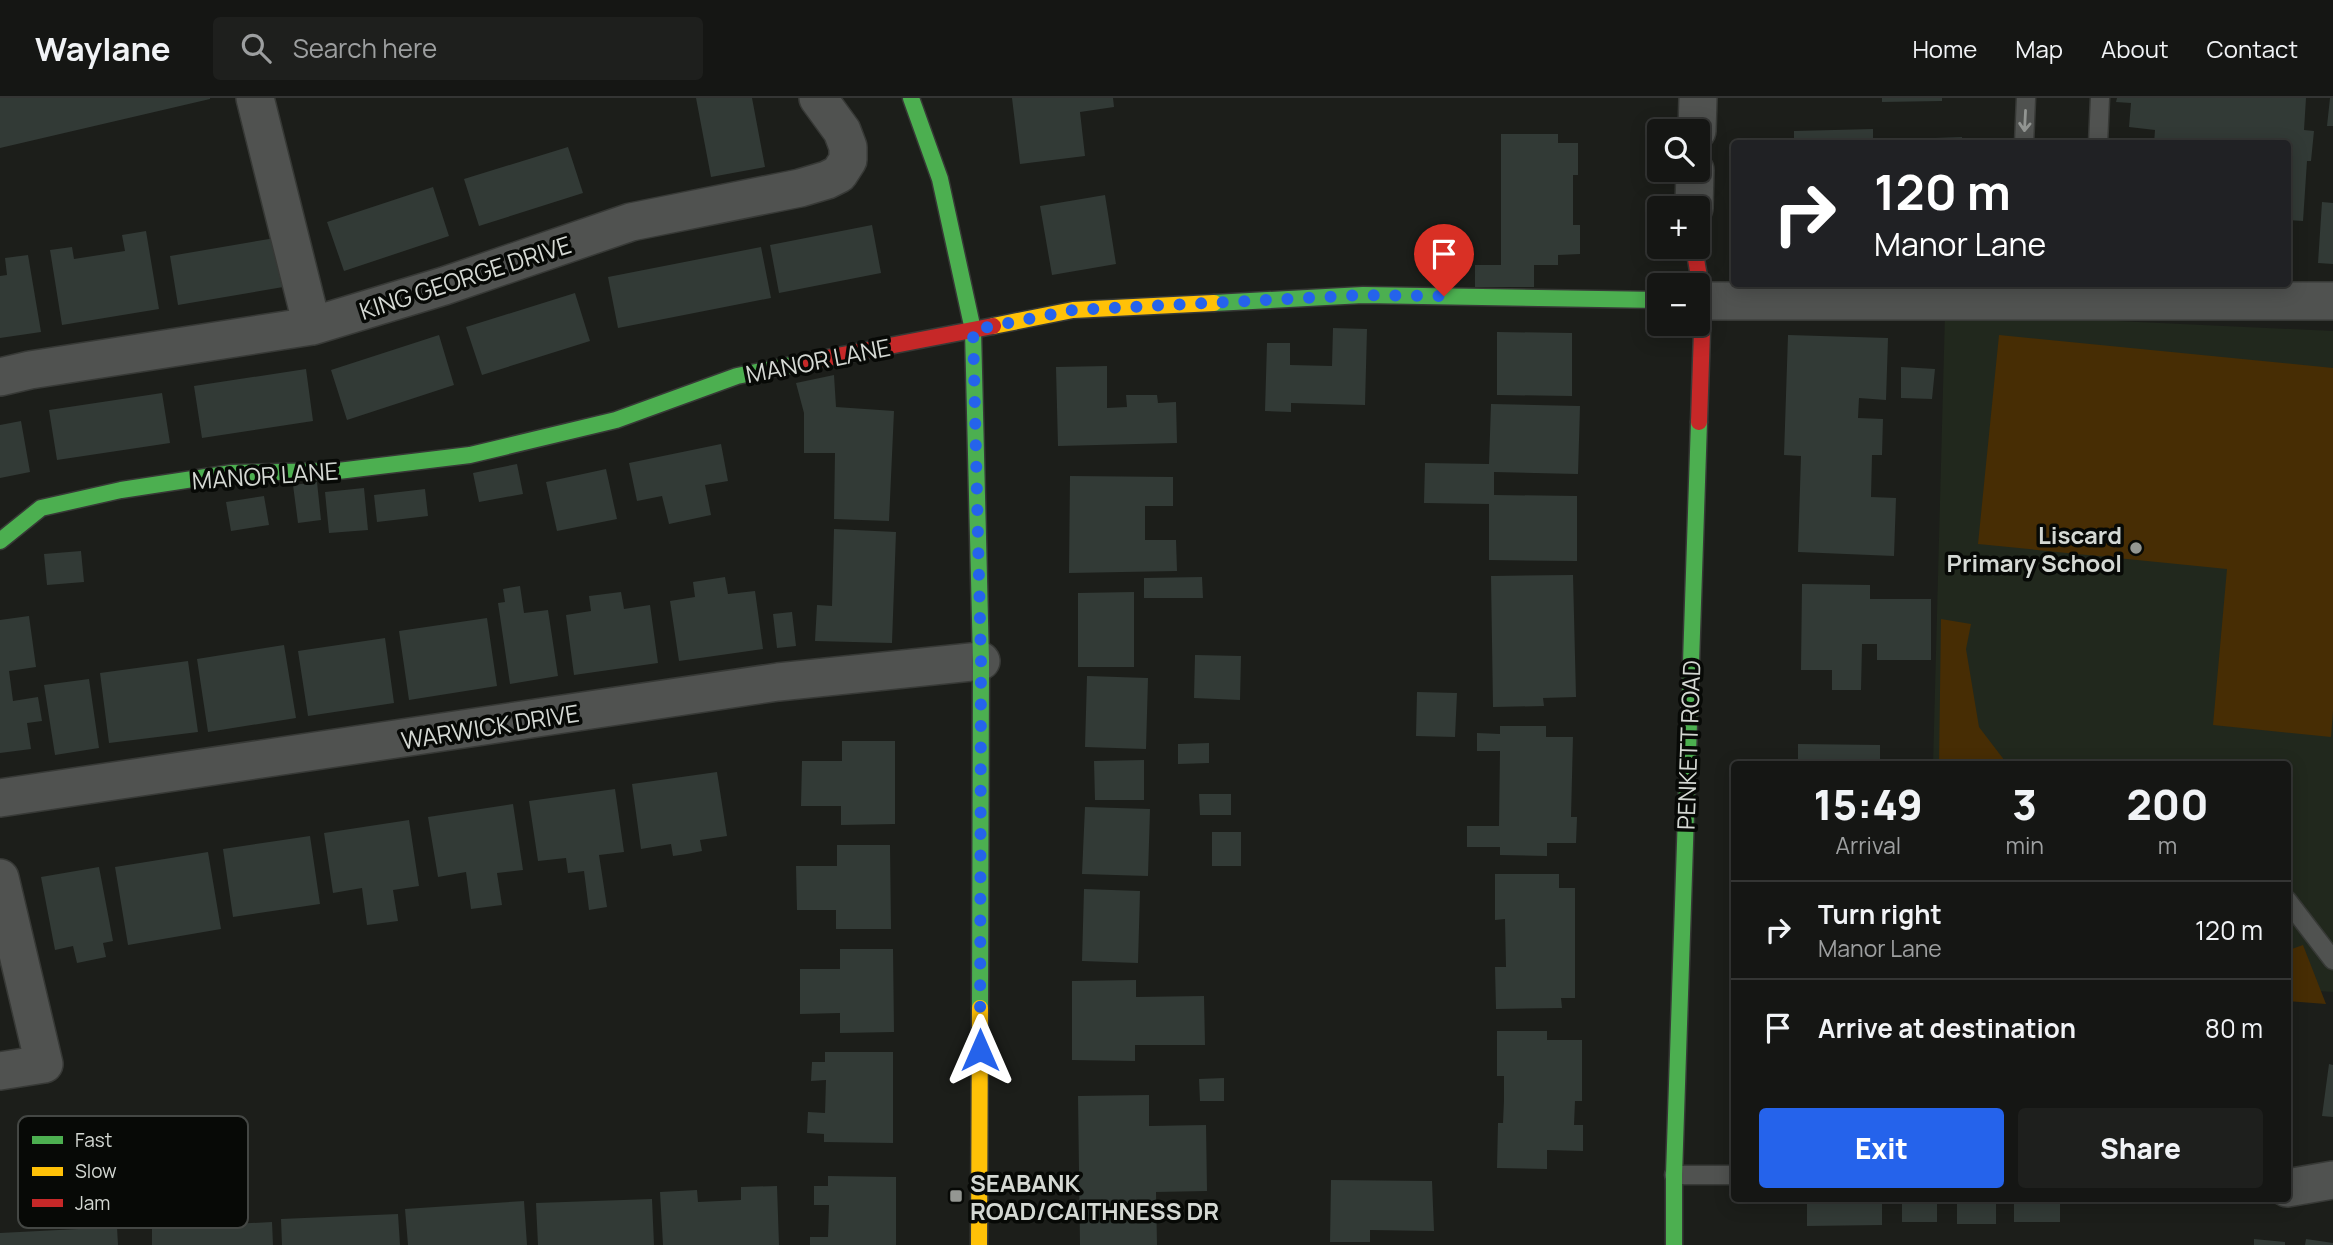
<!DOCTYPE html>
<meta charset="utf-8">
<style>
body{margin:0;font-family:Manrope,sans-serif;background:#1e1f1d;color:#f1f3f6;height:100vh;display:flex;flex-direction:column;font-size:26px;white-space:nowrap}
*{box-sizing:border-box;margin:0}
p{font-size:23px;color:#9d9fa0}
.icon{flex:none;width:38px;height:38px;fill:none;stroke:currentColor;stroke-width:2;stroke-linecap:round;stroke-linejoin:round}
.map{position:relative;flex:1;overflow:hidden}
.drawer{position:absolute;left:1731px;top:663px;width:560px;height:441px;display:flex;flex-direction:column;background:#151614;border-radius:7px;box-shadow:0 4px 18px #0003,0 0 0 2px #343534}
.drawer>*{flex:none}
.hud{position:absolute;left:1731px;top:42px;width:560px;height:147px;border-radius:7px;box-shadow:0 4px 18px #0003,0 0 0 2px #343534;background:#202124;color:#fff;overflow:hidden}
.fabs{position:absolute;left:1647px;top:21px;display:grid;gap:14px}
.fabs a{display:grid;place-items:center;width:63px;height:63px;border-radius:7px;background:#151614;box-shadow:0 4px 18px #0003,0 0 0 2px #343534;font-size:35px}
.pin{position:absolute;display:grid;place-items:center;width:60px;height:60px;color:#fff;margin:-72px -30px;border-radius:50% 50% 50% 0;rotate:-45deg;box-shadow:0 0 7px #0007}
.pin .icon{rotate:45deg}
.me{position:absolute;width:77px;margin:-38px;rotate:0deg;stroke-linejoin:round;filter:drop-shadow(0 0 5px #0008)}
.turn{display:flex;align-items:center;gap:24px;height:147px;padding:0 28px;font-size:32px}
.turn .icon{width:91px;height:91px;stroke-width:2.5}
.turn b{display:block;font-size:49px;line-height:60px}
.eta{display:flex;justify-content:space-evenly;align-items:center;height:119px;text-align:center}
.eta b{font-size:42px;font-weight:800;line-height:49px}
.button{display:flex;gap:14px;margin-top:auto;padding:14px 28px}
.button a{flex:1;height:80px;border-radius:7px;background:#2563eb;color:#fff;font-size:28px;font-weight:800;line-height:80px;text-align:center}
.button a+a{background:#1e1f1d;color:#f1f3f6}
ul{padding:0;list-style:none}
li{display:flex;align-items:center;gap:21px;height:98px;padding:0 28px;border-top:2px solid #343534}
li div{flex:1}
li b{display:block;font-size:26px}
li em{font-style:normal}
header{display:flex;align-items:center;gap:42px;box-sizing:border-box;height:98px;padding:0 35px;background:#151614;border-bottom:2px solid #343534}
header strong{font-size:33px}
nav{display:flex;gap:38px;margin-inline-start:auto;font-size:24px}
.search{width:490px;height:63px;background:#1e1f1d;display:flex;align-items:center;gap:18px;box-sizing:border-box;padding:0 24px;border-radius:7px;color:#9d9fa0;font-size:26px}
.map>svg:first-child{display:block}
.built{fill:#21281d}
.green{fill:#472d04}
.building{fill:#323a36}
.lines{fill:none;stroke-linecap:round;stroke-linejoin:round}
.lane-casing{stroke:#373936;stroke-width:21}
.street-casing{stroke:#373936;stroke-width:40}
.fast-casing{stroke:#373936;stroke-width:19}
.slow-casing{stroke:#373936;stroke-width:19}
.jam-casing{stroke:#373936;stroke-width:19}
.lane{stroke:#505250;stroke-width:18}
.street{stroke:#505250;stroke-width:37}
.fast{stroke:#4caf50;stroke-width:16}
.slow{stroke:#ffc107;stroke-width:16}
.jam{stroke:#c62828;stroke-width:16}
.oneway{stroke:#929592}
.route{stroke:#2563eb;stroke-width:12;stroke-dasharray:0 21.6}
.poi-dot{fill:#949792;stroke:#070906;stroke-width:2.5}
.labels{text-anchor:middle;dominant-baseline:central;stroke-width:7;stroke-linejoin:round;paint-order:stroke}
.street-label{font-size:24px;fill:#d4d8d3;stroke:#070906}
.poi-label{font-size:24px;font-weight:bold;fill:#d4d8d3;stroke:#070906;text-anchor:end}
.key{fill:#070906;stroke:#444744;stroke-width:2}
.key-label{font-size:19px;fill:#d4d8d3}
</style>
<header>
<strong>Waylane</strong>
<div class="search"><svg class="icon" aria-label="search" viewBox="0 0 24 24"><circle cx="10" cy="10" r="6"/><path d="M15 15l6 6"/></svg>Search here</div>
<nav><a>Home</a><a>Map</a><a>About</a><a>Contact</a></nav>
</header>
<div class="map">
<svg width="2333" height="1147" viewBox="0 0 2333 1147">
<rect width="100%" height="100%" fill="#1c1e1a"/>
<path class="built" d="M 1945,215 L 2333,233 L 2333,894 L 2287,891 L 2287,667 L 1933,667 Z"/>
<path class="green" d="M 1999,237 L 2333,270 L 2333,613 L 2331,639 L 2213,627 L 2227,471 L 1978,446 Z
M 1941,521 L 1971,526 L 1966,551 L 1979,629 L 2008,667 L 1939,667 Z
M 2303,847 L 2326,906 L 2287,903 L 2289,852 Z"/>
<path class="building" d="M 0,0 L 210,0 L 210,1 L 0,50 Z
M 696,0 L 752,0 L 765,69 L 711,79 Z
M 1012,0 L 1113,0 L 1114,9 L 1080,14 L 1085,58 L 1020,66 Z
M 1882,0 L 1942,0 L 1942,3 L 1882,4 Z
M 2117,0 L 2306,0 L 2304,32 L 2314,33 L 2311,63 L 2307,63 L 2303,123 L 2287,122 L 2287,46 L 2154,46 L 2155,32 L 2129,29 L 2131,5 L 2116,4 Z
M 2330,0 L 2333,0 L 2333,28 L 2327,28 Z
M 1873,31 L 1873,46 L 1794,46 L 1794,33 Z
M 1501,36 L 1558,36 L 1558,45 L 1578,45 L 1578,77 L 1573,77 L 1573,127 L 1580,127 L 1580,156 L 1558,157 L 1558,167 L 1534,167 L 1534,189 L 1475,189 L 1475,167 L 1501,167 Z
M 1962,39 L 1962,46 L 1935,46 L 1935,40 Z
M 568,49 L 583,95 L 479,128 L 464,81 Z
M 433,89 L 449,138 L 344,173 L 327,124 Z
M 1105,97 L 1116,166 L 1052,177 L 1040,108 Z
M 2322,104 L 2333,105 L 2333,166 L 2318,165 Z
M 872,127 L 881,175 L 779,195 L 770,147 Z
M 146,133 L 159,211 L 62,227 L 50,152 L 72,149 L 74,161 L 125,153 L 122,137 Z
M 281,139 L 289,188 L 178,207 L 170,158 Z
M 761,149 L 771,200 L 618,230 L 608,179 Z
M 28,157 L 41,234 L 0,240 L 0,178 L 7,177 L 5,160 Z
M 575,195 L 590,243 L 482,277 L 466,229 Z
M 1333,230 L 1367,231 L 1365,307 L 1291,305 L 1291,314 L 1265,313 L 1267,245 L 1290,245 L 1290,267 L 1332,268 Z
M 1497,234 L 1572,235 L 1572,298 L 1497,297 Z
M 439,237 L 454,287 L 347,322 L 331,272 Z
M 1788,237 L 1888,240 L 1886,302 L 1859,300 L 1858,320 L 1883,321 L 1882,357 L 1872,357 L 1871,399 L 1896,400 L 1894,458 L 1798,454 L 1801,358 L 1784,357 Z
M 1107,268 L 1107,310 L 1127,309 L 1126,297 L 1157,297 L 1158,305 L 1176,304 L 1177,345 L 1058,348 L 1056,269 Z
M 1901,269 L 1935,271 L 1932,301 L 1901,300 Z
M 306,271 L 313,323 L 202,340 L 194,288 Z
M 834,277 L 836,309 L 894,313 L 889,423 L 834,421 L 835,355 L 804,355 L 804,315 L 796,285 Z
M 162,295 L 170,345 L 57,362 L 49,312 Z
M 1491,306 L 1580,308 L 1578,376 L 1494,374 L 1494,397 L 1577,398 L 1577,463 L 1489,462 L 1489,406 L 1424,405 L 1425,365 L 1489,366 Z
M 21,323 L 30,374 L 0,380 L 0,327 Z
M 721,346 L 728,383 L 705,387 L 711,417 L 669,426 L 662,398 L 637,403 L 629,365 Z
M 517,366 L 523,396 L 479,404 L 473,375 Z
M 606,371 L 617,421 L 557,433 L 546,384 Z
M 1070,378 L 1173,379 L 1173,408 L 1145,408 L 1145,442 L 1176,442 L 1177,473 L 1069,475 Z
M 317,384 L 321,422 L 298,425 L 293,387 Z
M 364,390 L 368,432 L 329,435 L 325,394 Z
M 425,391 L 428,418 L 377,424 L 374,397 Z
M 264,398 L 269,427 L 231,433 L 226,404 Z
M 834,431 L 896,434 L 892,545 L 815,543 L 817,507 L 832,508 Z
M 81,453 L 84,484 L 47,487 L 44,456 Z
M 1573,477 L 1576,599 L 1543,600 L 1544,608 L 1493,609 L 1491,478 Z
M 725,479 L 728,496 L 755,493 L 763,551 L 679,563 L 670,503 L 695,499 L 693,484 Z
M 1202,479 L 1203,500 L 1144,500 L 1144,480 Z
M 1802,486 L 1870,487 L 1870,501 L 1931,501 L 1931,562 L 1877,562 L 1877,546 L 1862,546 L 1861,592 L 1832,592 L 1832,572 L 1801,572 Z
M 520,488 L 524,515 L 548,512 L 558,578 L 510,586 L 498,505 L 505,504 L 503,491 Z
M 621,494 L 624,511 L 650,507 L 658,565 L 574,577 L 566,517 L 591,513 L 589,498 Z
M 1134,494 L 1134,569 L 1078,569 L 1078,495 Z
M 792,514 L 796,548 L 777,550 L 773,516 Z
M 29,518 L 36,569 L 9,573 L 13,603 L 38,599 L 42,623 L 27,625 L 31,651 L 0,655 L 0,522 Z
M 487,520 L 497,588 L 409,602 L 399,533 Z
M 385,540 L 394,605 L 308,618 L 298,553 Z
M 284,547 L 296,620 L 208,634 L 197,561 Z
M 1195,557 L 1241,558 L 1240,602 L 1194,600 Z
M 188,563 L 198,634 L 109,645 L 100,575 Z
M 1087,578 L 1148,580 L 1146,651 L 1085,649 Z
M 89,581 L 99,650 L 55,657 L 44,587 Z
M 1417,594 L 1457,595 L 1455,639 L 1416,638 Z
M 1500,628 L 1546,628 L 1546,639 L 1573,639 L 1571,719 L 1577,719 L 1576,745 L 1547,745 L 1547,758 L 1500,757 L 1500,749 L 1467,749 L 1467,728 L 1499,728 L 1500,653 L 1477,653 L 1477,635 L 1500,636 Z
M 842,643 L 895,643 L 895,726 L 841,727 L 841,708 L 801,708 L 802,663 L 842,663 Z
M 1209,645 L 1209,665 L 1178,666 L 1178,646 Z
M 1798,646 L 1880,647 L 1880,667 L 1798,667 Z
M 1144,662 L 1144,702 L 1095,702 L 1094,663 Z
M 717,674 L 727,738 L 700,742 L 702,753 L 687,756 L 673,758 L 671,746 L 641,751 L 632,686 Z
M 615,691 L 624,754 L 599,757 L 607,809 L 589,812 L 584,773 L 568,775 L 566,760 L 538,763 L 529,703 Z
M 1199,696 L 1231,696 L 1231,717 L 1200,717 Z
M 513,706 L 523,772 L 497,775 L 502,807 L 471,811 L 466,774 L 438,779 L 428,719 Z
M 1085,709 L 1150,711 L 1148,778 L 1082,776 Z
M 409,722 L 419,788 L 393,792 L 398,823 L 367,827 L 362,790 L 333,795 L 324,735 Z
M 1212,734 L 1241,734 L 1241,768 L 1212,768 Z
M 310,738 L 320,806 L 233,819 L 223,751 Z
M 837,747 L 890,747 L 891,831 L 836,831 L 836,812 L 797,812 L 796,768 L 837,768 Z
M 208,754 L 221,831 L 128,847 L 115,769 Z
M 99,769 L 113,843 L 103,845 L 106,859 L 77,865 L 73,848 L 55,852 L 41,779 Z
M 1495,776 L 1559,776 L 1559,790 L 1575,790 L 1575,900 L 1561,900 L 1562,910 L 1496,911 L 1495,869 L 1506,869 L 1505,821 L 1495,822 Z
M 1084,791 L 1140,793 L 1138,865 L 1082,863 Z
M 840,851 L 893,851 L 894,934 L 840,935 L 840,915 L 800,916 L 800,871 L 840,871 Z
M 1136,882 L 1136,899 L 1204,898 L 1205,947 L 1135,947 L 1135,963 L 1072,962 L 1072,883 Z
M 1497,933 L 1547,933 L 1547,942 L 1582,942 L 1582,1003 L 1575,1003 L 1574,1027 L 1583,1027 L 1583,1053 L 1547,1052 L 1547,1071 L 1497,1070 L 1498,1025 L 1503,1025 L 1504,1003 L 1504,978 L 1497,978 Z
M 825,954 L 893,954 L 893,1045 L 824,1044 L 824,1036 L 807,1035 L 808,1014 L 825,1015 L 826,982 L 811,983 L 812,964 L 825,964 Z
M 2329,966 L 2333,967 L 2333,1019 L 2322,1018 Z
M 1224,980 L 1224,1003 L 1200,1003 L 1199,981 Z
M 1149,997 L 1149,1028 L 1206,1027 L 1207,1093 L 1156,1094 L 1157,1147 L 1080,1147 L 1078,998 Z
M 828,1078 L 896,1079 L 896,1147 L 810,1147 L 810,1139 L 828,1139 L 829,1107 L 814,1107 L 814,1088 L 828,1088 Z
M 1331,1082 L 1432,1083 L 1434,1133 L 1370,1132 L 1370,1144 L 1330,1144 Z
M 777,1088 L 779,1147 L 663,1147 L 660,1094 L 697,1092 L 698,1104 L 741,1102 L 741,1089 Z
M 652,1101 L 654,1147 L 538,1147 L 536,1105 Z
M 1807,1101 L 1882,1101 L 1882,1127 L 1807,1128 Z
M 1902,1101 L 1937,1101 L 1937,1124 L 1902,1124 Z
M 1957,1101 L 1996,1101 L 1996,1126 L 1957,1126 Z
M 2014,1101 L 2060,1101 L 2060,1124 L 2014,1124 Z
M 524,1103 L 527,1147 L 408,1147 L 405,1111 Z
M 398,1116 L 400,1147 L 282,1147 L 281,1121 Z
M 272,1124 L 273,1147 L 152,1147 L 152,1130 Z
M 117,1129 L 118,1147 L 0,1147 L 0,1135 Z
M 2254,1141 L 2285,1144 L 2285,1147 L 2254,1147 Z
M 2306,1141 L 2333,1145 L 2333,1147 L 2305,1147 Z"/>
<g class="lines">
<defs>
<path id="lane" d="M 2024,46 L 2026,0
M 2098,46 L 2100,0
M 2287,802 L 2333,862
M 1674,1077 L 1734,1077"/>
<path id="street" d="M 255,0 L 312,228
M 1697,33 L 1698,0
M 1694,110 L 1695,72
M 1698,203 L 2333,203
M 0,279 L 30,272 L 312,228 L 444,188 L 631,124 L 800,90 L 827,82 L 839,76 L 848,62 L 848,49 L 842,33 L 818,0
M 0,700 L 778,584 L 981,563
M 0,780 L 44,966 L 0,973
M 2287,1090 L 2333,1082"/>
<path id="fast" d="M 911,0 L 940,81 L 973,232 L 981,563 L 980,910
M 1214,205 L 1363,197 L 1659,202
M 0,443 L 41,410 L 121,392 L 232,375 L 338,373 L 470,357 L 616,322 L 737,278 L 806,264
M 1674,1147 L 1674,1077 L 1699,324"/>
<path id="slow" d="M 993,228 L 1073,212 L 1214,205
M 979,1147 L 980,910"/>
<path id="jam" d="M 1694,149 L 1703,203 L 1699,324
M 806,264 L 993,228"/>
</defs>
<use href="#lane" class="lane-casing"/>
<use href="#street" class="street-casing"/>
<use href="#fast" class="fast-casing"/>
<use href="#slow" class="slow-casing"/>
<use href="#jam" class="jam-casing"/>
<use href="#lane" class="lane"/>
<use href="#street" class="street"/>
<use href="#fast" class="fast"/>
<use href="#slow" class="slow"/>
<use href="#jam" class="jam"/>
</g>
<defs><path id="oneway-shaft" d="M-6 0H5M1.5-3L5.5 0L1.5 3" fill="none" stroke-width="1.6" stroke-linecap="round" stroke-linejoin="round" transform="scale(1.75)"/></defs>
<use class="oneway" href="#oneway-shaft" transform="translate(2025 23) rotate(93)"/>
<g class="lines">
<path class="route" d="M 980,952 L 981,563 L 973,232 L 1073,212 L 1363,197 L 1444,198"/>
</g>
<g class="poi-dot">
<circle cx="2136" cy="450" r="7"/>
<rect x="949" y="1091" width="14" height="14" rx="3.5"/>
</g>
<g class="labels">
<g class="street-label">
<text transform="translate(465 179) rotate(-18)">KING GEORGE DRIVE</text>
<text transform="translate(818 262) rotate(-11)">MANOR LANE</text>
<text transform="translate(265 377) rotate(-4)">MANOR LANE</text>
<text transform="translate(490 628) rotate(-9)">WARWICK DRIVE</text>
<text transform="translate(1688 647) rotate(-88)">PENKETT ROAD</text>
</g>
<g class="poi-label">
<text x="2122" y="436">Liscard<tspan x="2122" dy="28">Primary School</tspan></text>
<text x="970" y="1084" text-anchor="start">SEABANK<tspan x="970" dy="28">ROAD/CAITHNESS DR</tspan></text>
</g>
</g>
<rect x="18" y="1018" width="230" height="112" rx="10" class="key"/>
<rect x="32" y="1038" width="31" height="8" fill="#4caf50"/>
<rect x="32" y="1069" width="31" height="9" fill="#ffc107"/>
<rect x="32" y="1101" width="31" height="8" fill="#c62828"/>
<g class="key-label">
<text x="75" y="1049">Fast</text>
<text x="75" y="1080">Slow</text>
<text x="75" y="1112">Jam</text>
</g>
</svg>
<div class="fabs">
<a><svg class="icon" aria-label="search" viewBox="0 0 24 24"><circle cx="10" cy="10" r="6"/><path d="M15 15l6 6"/></svg></a>
<a>+</a>
<a>−</a>
</div>
<div class="pin" style="left:1444px;top:198px;background:#d93025"><svg class="icon" aria-label="arrive" viewBox="0 0 24 24"><path d="M6 21V4h12l-3 4 3 4H6"/></svg></div>
<svg class="me" style="left:980px;top:952px" viewBox="-20 -20 40 40"><path d="M0-17L14 15 0 8-14 15z" fill="#2563eb" stroke="#fff" stroke-width="4"/></svg>
<div class="hud">
<div class="turn"><svg class="icon" aria-label="right" viewBox="0 0 24 24"><path d="M7 20v-9h11M14 6l5 5-5 5"/></svg><div><b>120 m</b>Manor Lane</div></div>
</div>
<section class="drawer">
<div class="eta">
<div><b>15:49</b><p>Arrival</p></div>
<div><b>3</b><p>min</p></div>
<div><b>200</b><p>m</p></div>
</div>
<ul>
<li><svg class="icon" aria-label="right" viewBox="0 0 24 24"><path d="M7 20v-9h11M14 6l5 5-5 5"/></svg><div><b>Turn right</b><p>Manor Lane</p></div><em>120 m</em></li>
<li><svg class="icon" aria-label="arrive" viewBox="0 0 24 24"><path d="M6 21V4h12l-3 4 3 4H6"/></svg><div><b>Arrive at destination</b></div><em>80 m</em></li>
</ul>
<div class="button"><a>Exit</a><a>Share</a></div>
</section>
</div>
